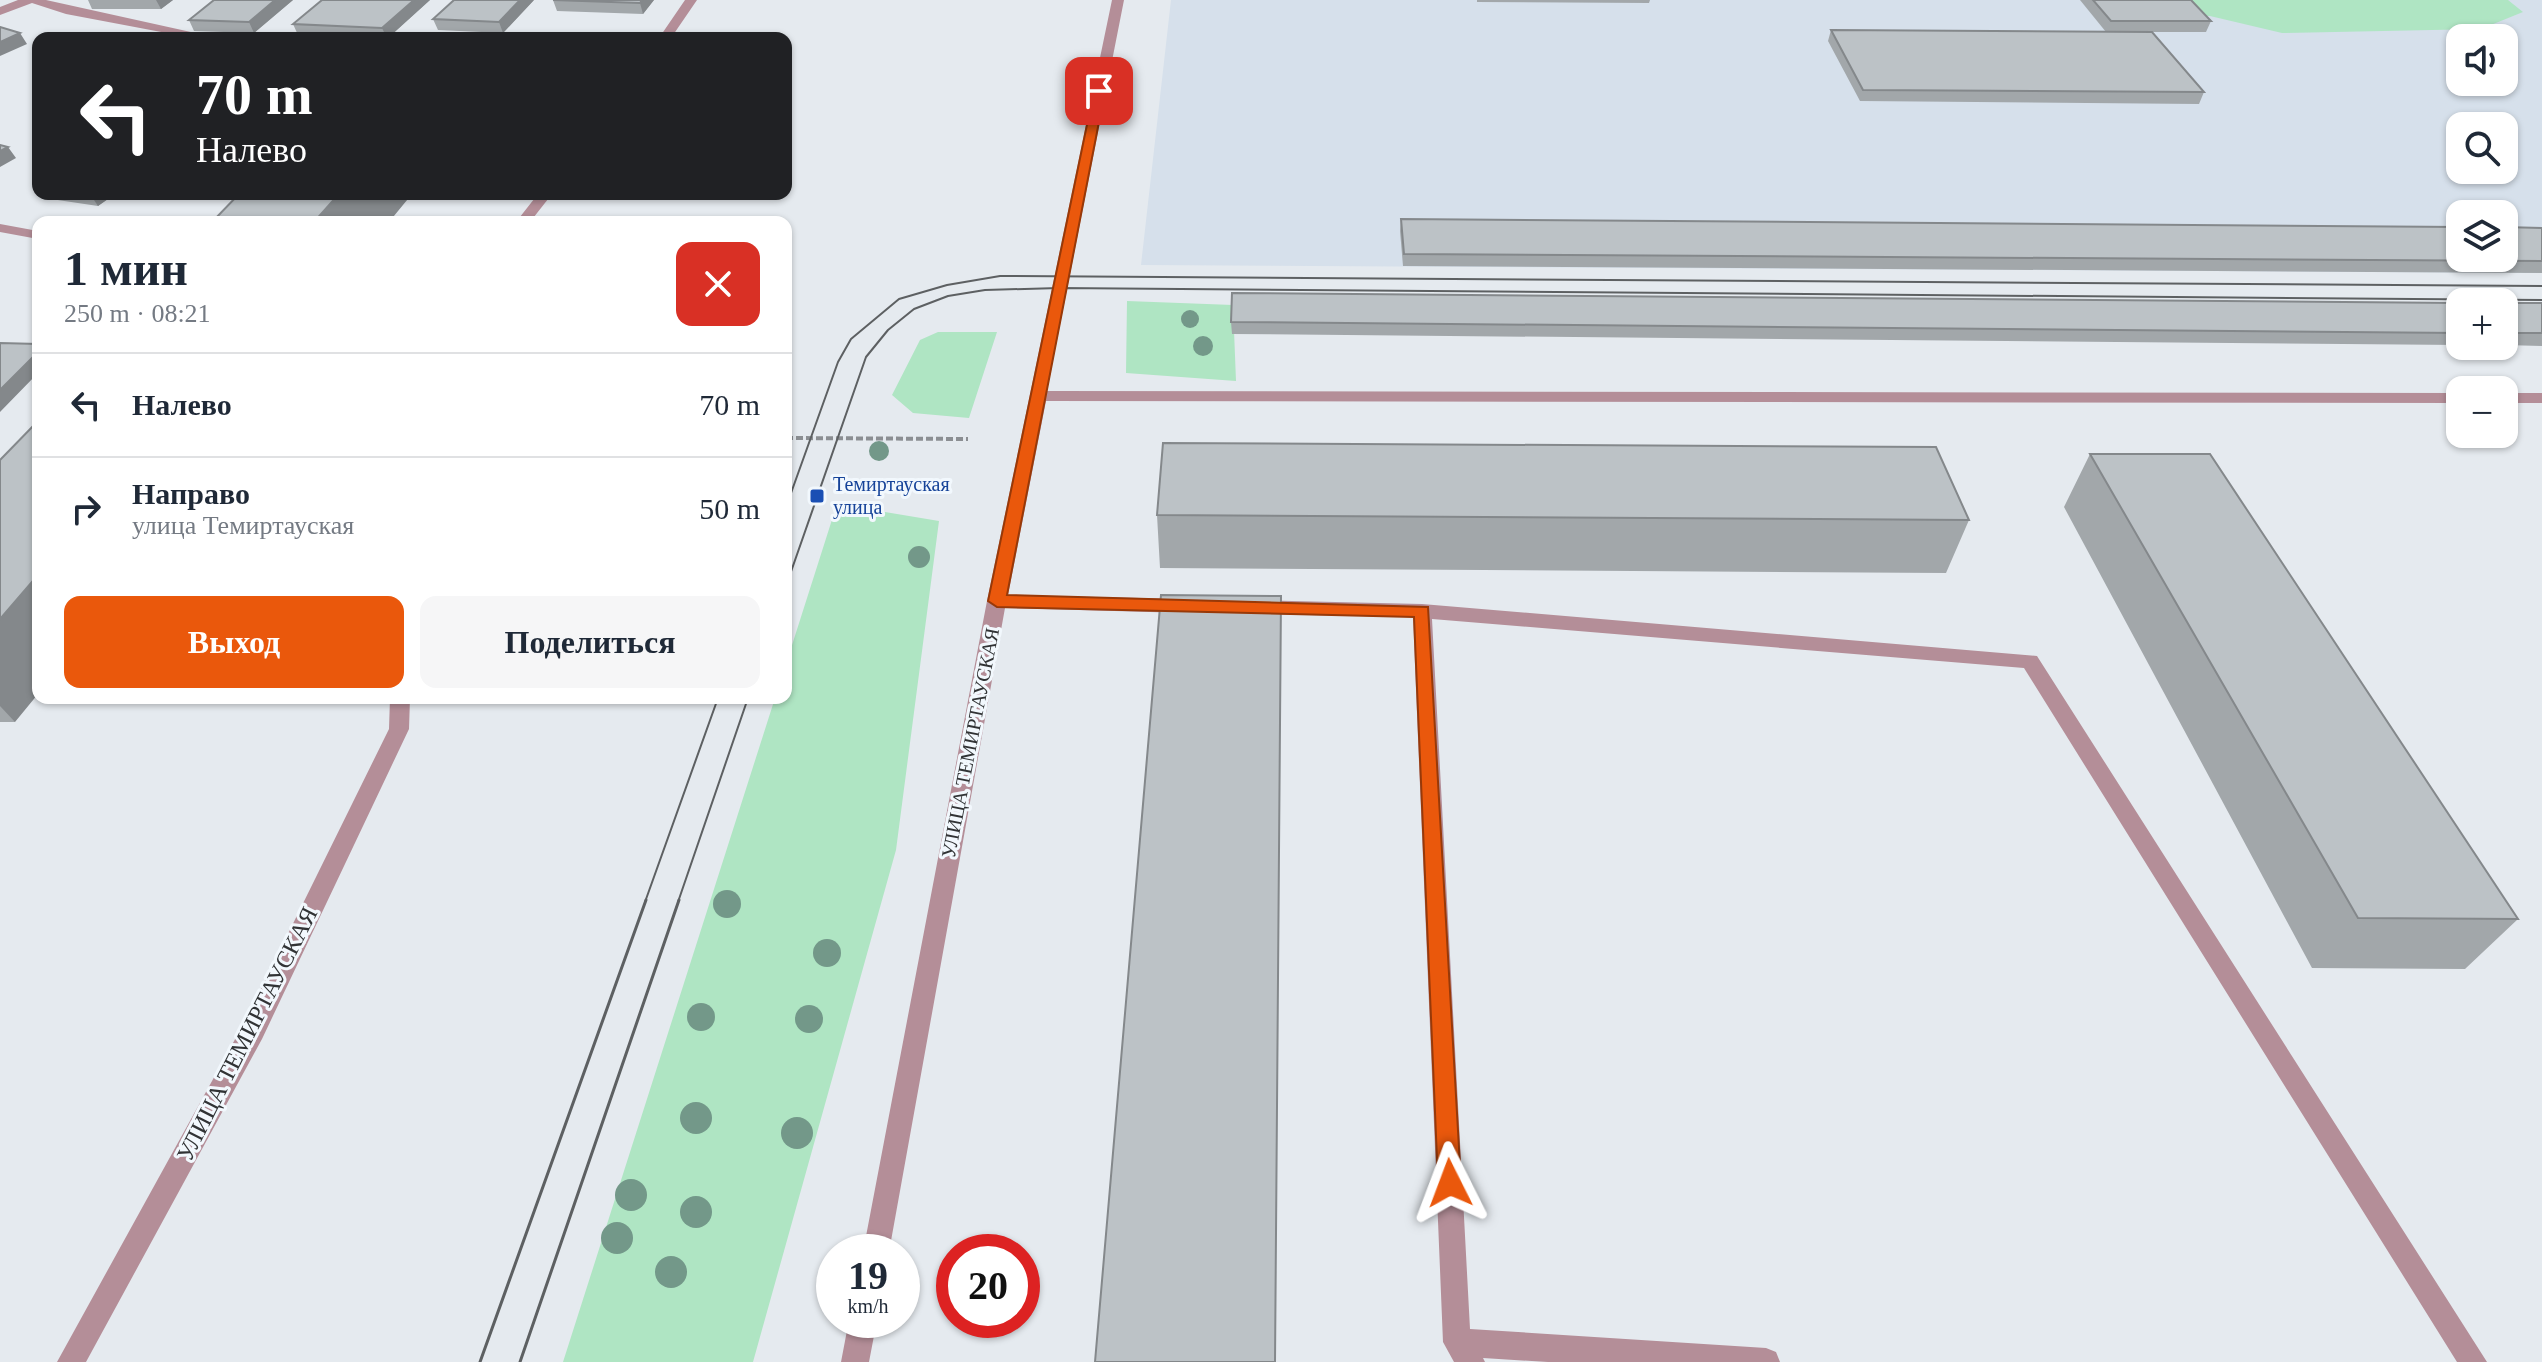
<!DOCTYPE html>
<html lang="ru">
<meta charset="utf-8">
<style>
body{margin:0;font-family:"Times New Roman",serif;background:#f6f6f7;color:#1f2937;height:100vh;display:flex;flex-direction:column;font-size:30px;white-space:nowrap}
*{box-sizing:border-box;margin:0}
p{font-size:26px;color:#747a83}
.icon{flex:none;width:44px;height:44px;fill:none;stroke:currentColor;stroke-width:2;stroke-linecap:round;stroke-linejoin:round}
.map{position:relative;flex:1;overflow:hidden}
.side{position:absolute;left:32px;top:216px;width:760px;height:488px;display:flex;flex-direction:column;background:#fff;border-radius:16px;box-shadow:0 2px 6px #0004}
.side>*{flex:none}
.hud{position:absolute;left:32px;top:32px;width:760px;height:168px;border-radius:16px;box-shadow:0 2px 6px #0004;background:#202124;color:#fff;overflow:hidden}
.fabs{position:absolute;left:2446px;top:24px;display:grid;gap:16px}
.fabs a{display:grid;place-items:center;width:72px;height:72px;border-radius:16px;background:#fff;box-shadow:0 2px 6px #0004;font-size:40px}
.speed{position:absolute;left:816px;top:1234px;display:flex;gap:16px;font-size:40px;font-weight:700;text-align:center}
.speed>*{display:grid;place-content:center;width:104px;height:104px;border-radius:50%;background:#fff;box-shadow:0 2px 6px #0004;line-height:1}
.speed small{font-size:20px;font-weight:400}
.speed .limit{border:12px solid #d22;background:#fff;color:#111}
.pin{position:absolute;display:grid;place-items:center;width:68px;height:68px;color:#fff;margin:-34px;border-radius:16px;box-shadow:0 4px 12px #0006}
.me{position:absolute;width:88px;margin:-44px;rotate:357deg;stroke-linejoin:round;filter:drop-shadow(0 0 6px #0008)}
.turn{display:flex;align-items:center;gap:28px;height:168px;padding:0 32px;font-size:36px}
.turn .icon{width:104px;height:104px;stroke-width:2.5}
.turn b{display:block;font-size:56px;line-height:68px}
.round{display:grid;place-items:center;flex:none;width:84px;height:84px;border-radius:16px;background:#f6f6f7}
.summary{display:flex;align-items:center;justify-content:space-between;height:136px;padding:0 32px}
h1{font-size:48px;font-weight:700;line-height:60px}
.primary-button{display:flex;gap:16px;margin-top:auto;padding:16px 32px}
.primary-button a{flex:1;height:92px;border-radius:16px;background:#ea580c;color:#fff;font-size:32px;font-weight:700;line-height:92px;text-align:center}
.primary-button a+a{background:#f6f6f7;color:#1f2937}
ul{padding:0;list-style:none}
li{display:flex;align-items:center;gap:24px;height:104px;padding:0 32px;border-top:2px solid #e0e1e3}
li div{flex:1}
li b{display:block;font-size:30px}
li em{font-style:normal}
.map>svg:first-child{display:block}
.built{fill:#d6e0eb;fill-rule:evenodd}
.green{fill:#afe5c3}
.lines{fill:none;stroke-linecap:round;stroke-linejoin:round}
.path{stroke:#8b8e92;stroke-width:4;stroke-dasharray:7 3;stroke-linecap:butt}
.minor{fill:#b48e98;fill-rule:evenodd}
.tram-far1{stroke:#5d6062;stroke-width:2}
.tram{stroke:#5d6062;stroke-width:3}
.tree{fill:#739889}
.wall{fill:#a2a7aa}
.shaded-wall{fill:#84888b}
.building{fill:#bcc2c6;stroke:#84888b;stroke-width:2}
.route{fill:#ea580c;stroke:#983908;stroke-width:2}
.transit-dot{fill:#1a4fb4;stroke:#f2f8fd;stroke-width:3}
.labels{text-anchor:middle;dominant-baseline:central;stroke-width:6;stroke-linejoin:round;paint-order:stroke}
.transit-label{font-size:20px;fill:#164399;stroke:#f2f8fd;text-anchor:start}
.street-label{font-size:20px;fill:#313335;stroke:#f2f8fd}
.near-street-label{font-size:24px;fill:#313335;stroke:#f2f8fd}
</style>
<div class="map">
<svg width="2542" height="1362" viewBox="0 0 2542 1362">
<rect width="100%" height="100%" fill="#e5eaef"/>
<path class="built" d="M 1171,0 L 2542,0 L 2542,273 L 1141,265 ZM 2460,38 L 2504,38 L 2504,82 L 2460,82 ZM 2460,126 L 2504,126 L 2504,170 L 2460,170 ZM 2460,214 L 2504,214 L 2504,258 L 2460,258 Z"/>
<path class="green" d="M 2176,0 L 2508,0 L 2523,12 L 2481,29 L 2282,33 L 2210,16 L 2191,16 Z
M 1127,301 L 1233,305 L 1236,381 L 1126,373 Z
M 938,332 L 997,332 L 969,418 L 913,413 L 892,395 L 920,340 Z
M 837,504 L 939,521 L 896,850 L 753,1362 L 563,1362 L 775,698 L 786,698 L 786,664 Z"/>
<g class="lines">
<path class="path" d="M 786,438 L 968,439"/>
<path class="minor" d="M 18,0 L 46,0 L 218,38 L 193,38 L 66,14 L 32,3 L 0,15 L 0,7 Z
M 685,0 L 697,0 L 671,38 L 659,38 Z
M 1112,0 L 1124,0 L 1047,391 L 2460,393 L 2460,403 L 1046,401 L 1008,595 L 1186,599 L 1196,606 L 1186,613 L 1005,608 L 889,1252 L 863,1252 L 987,601 Z
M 538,194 L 552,194 L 530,222 L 516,222 Z
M 0,224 L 38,231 L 38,239 L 0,232 Z
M 2504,393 L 2542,393 L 2542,403 L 2504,403 Z
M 1254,600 L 1422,604 L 2037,656 L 2487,1362 L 2457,1362 L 2024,668 L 1432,619 L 1470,1329 L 1766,1348 L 1776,1352 L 1780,1362 L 1548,1362 L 1483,1358 L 1485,1362 L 1454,1362 L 1443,1342 L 1413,617 L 1254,614 L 1244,607 Z
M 390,698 L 410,698 L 409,729 L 262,1039 L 86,1362 L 57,1362 L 244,1023 L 389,729 Z
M 849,1320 L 877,1320 L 869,1362 L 841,1362 Z"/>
<path class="tram-far1" d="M 786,507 L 838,362 L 851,339 L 899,299 L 947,285 L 1000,276 L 2542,286
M 786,586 L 866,357 L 888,330 L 914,309 L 948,296 L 985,290 L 1059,288 L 2542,300
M 645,902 L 718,698
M 678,902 L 748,698"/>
<path class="tram" d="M 480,1362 L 646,900
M 520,1362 L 679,900"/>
</g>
<g class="tree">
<circle cx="1190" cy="319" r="9"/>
<circle cx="1203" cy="346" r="10"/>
<circle cx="879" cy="451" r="10"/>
<circle cx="919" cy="557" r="11"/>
<circle cx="727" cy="904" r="14"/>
<circle cx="827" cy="953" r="14"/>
<circle cx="701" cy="1017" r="14"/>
<circle cx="809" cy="1019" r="14"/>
<circle cx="696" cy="1118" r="16"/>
<circle cx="797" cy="1133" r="16"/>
<circle cx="631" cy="1195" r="16"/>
<circle cx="696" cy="1212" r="16"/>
<circle cx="617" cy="1238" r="16"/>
<circle cx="671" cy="1272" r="16"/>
</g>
<path class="wall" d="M 88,0 L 173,0 L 161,9 L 92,9 Z
M 214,0 L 293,0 L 254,33 L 194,31 L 189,20 Z
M 322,0 L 430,0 L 388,38 L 298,35 L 293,24 Z
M 534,0 L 503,33 L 438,30 L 433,19 Z
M 553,0 L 654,0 L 643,14 L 557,11 Z
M 1477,0 L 1650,0 L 1649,3 L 1477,2 Z
M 2080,0 L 2191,0 L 2211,21 L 2206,32 L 2152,32 L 2204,92 L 2199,104 L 1860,101 L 1828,41 L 1831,30 L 2106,32 Z
M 48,194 L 115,194 L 98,206 L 51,199 Z
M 1401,219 L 2542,228 L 2542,273 L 1403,266 L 1400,231 Z
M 2460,303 L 2460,345 L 1232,334 L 1231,322 Z
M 2504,303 L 2542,303 L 2542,346 L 2504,345 Z
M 2090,454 L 2518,919 L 2465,969 L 2312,968 L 2064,507 Z
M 0,460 L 15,722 L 0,722 Z
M 1157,515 L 1969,520 L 1946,573 L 1160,568 Z"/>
<path class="shaded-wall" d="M 156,0 L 173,0 L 161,9 Z
M 275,0 L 293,0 L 254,33 L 249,22 Z
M 414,0 L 430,0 L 388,38 L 387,38 L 382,28 Z
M 520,0 L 534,0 L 503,33 L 499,22 Z
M 642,0 L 654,0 L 643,14 L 640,3 Z
M 20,33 L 27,44 L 0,56 L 0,42 Z
M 8,147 L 16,158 L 0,167 L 0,151 Z
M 90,194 L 115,194 L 98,206 Z
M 339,194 L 412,194 L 389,222 L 314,222 Z
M 38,352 L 38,373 L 0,412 L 0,390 Z
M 38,575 L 38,694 L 15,722 L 0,706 L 0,619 Z"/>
<path class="building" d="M 214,0 L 275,0 L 249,22 L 189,20 Z
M 322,0 L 414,0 L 382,28 L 293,24 Z
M 454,0 L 520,0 L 499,22 L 433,19 Z
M 553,0 L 642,0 L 640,3 Z
M 2093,0 L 2191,0 L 2211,21 L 2111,21 Z
M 0,27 L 20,33 L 0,42 Z
M 1831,30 L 2152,32 L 2204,92 L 1863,90 Z
M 0,145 L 8,147 L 0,151 Z
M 239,194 L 339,194 L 314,222 L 212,222 Z
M 1401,219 L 2460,227 L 2460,258 L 2504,258 L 2504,227 L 2542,228 L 2542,261 L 1404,254 Z
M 1232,293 L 2460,303 L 2460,333 L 1231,322 Z
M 2504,303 L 2542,303 L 2542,333 L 2504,333 Z
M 0,343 L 38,344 L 38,352 L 0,390 Z
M 38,421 L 38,575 L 0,619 L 0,460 Z
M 1163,443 L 1936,447 L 1969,520 L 1157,515 Z
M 2090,454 L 2210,454 L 2518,919 L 2358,918 Z
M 1161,595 L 1281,596 L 1275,1362 L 1095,1362 Z"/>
<path class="route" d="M 1099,88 L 1105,91 L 1007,595 L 1428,607 L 1461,1183 L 1458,1191 L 1450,1194 L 1441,1191 L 1438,1183 L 1414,617 L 997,607 L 988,601 L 1094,91 Z"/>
<rect class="transit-dot" x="809" y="488" width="16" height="16" rx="4"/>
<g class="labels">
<g class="transit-label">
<text x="833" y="484">Темиртауская<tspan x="833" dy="23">улица</tspan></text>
</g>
<g class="street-label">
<text transform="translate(970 743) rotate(-79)">УЛИЦА ТЕМИРТАУСКАЯ</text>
</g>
<g class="near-street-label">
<text transform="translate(247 1034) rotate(-63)">УЛИЦА ТЕМИРТАУСКАЯ</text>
</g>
</g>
</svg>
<div class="fabs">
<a><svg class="icon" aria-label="sound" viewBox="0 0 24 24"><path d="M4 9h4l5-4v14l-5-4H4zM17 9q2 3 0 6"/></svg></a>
<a><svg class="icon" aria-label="search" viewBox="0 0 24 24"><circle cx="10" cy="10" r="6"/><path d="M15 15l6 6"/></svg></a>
<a><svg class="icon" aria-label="layers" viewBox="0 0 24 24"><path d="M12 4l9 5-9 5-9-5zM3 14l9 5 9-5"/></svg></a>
<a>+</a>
<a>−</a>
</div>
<div class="speed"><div>19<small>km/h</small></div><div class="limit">20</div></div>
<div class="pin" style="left:1099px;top:91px;background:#d93025"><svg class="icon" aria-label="arrive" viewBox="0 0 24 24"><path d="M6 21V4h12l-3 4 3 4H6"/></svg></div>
<svg class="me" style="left:1450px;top:1183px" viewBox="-20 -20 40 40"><path d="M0-17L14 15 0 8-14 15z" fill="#ea580c" stroke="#fff" stroke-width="4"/></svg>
<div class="hud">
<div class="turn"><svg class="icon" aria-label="left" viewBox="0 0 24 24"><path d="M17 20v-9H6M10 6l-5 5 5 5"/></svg><div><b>70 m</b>Налево</div></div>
</div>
<section class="side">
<div class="summary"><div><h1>1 мин</h1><p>250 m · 08:21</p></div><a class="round" style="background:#d93025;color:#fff"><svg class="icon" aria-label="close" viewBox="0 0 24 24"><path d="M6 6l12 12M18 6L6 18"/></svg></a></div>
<ul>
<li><svg class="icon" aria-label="left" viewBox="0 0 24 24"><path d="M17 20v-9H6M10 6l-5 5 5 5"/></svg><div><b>Налево</b></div><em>70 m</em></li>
<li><svg class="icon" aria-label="right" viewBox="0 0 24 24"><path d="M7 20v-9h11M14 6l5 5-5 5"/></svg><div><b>Направо</b><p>улица Темиртауская</p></div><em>50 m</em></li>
</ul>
<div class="primary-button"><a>Выход</a><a>Поделиться</a></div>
</section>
</div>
